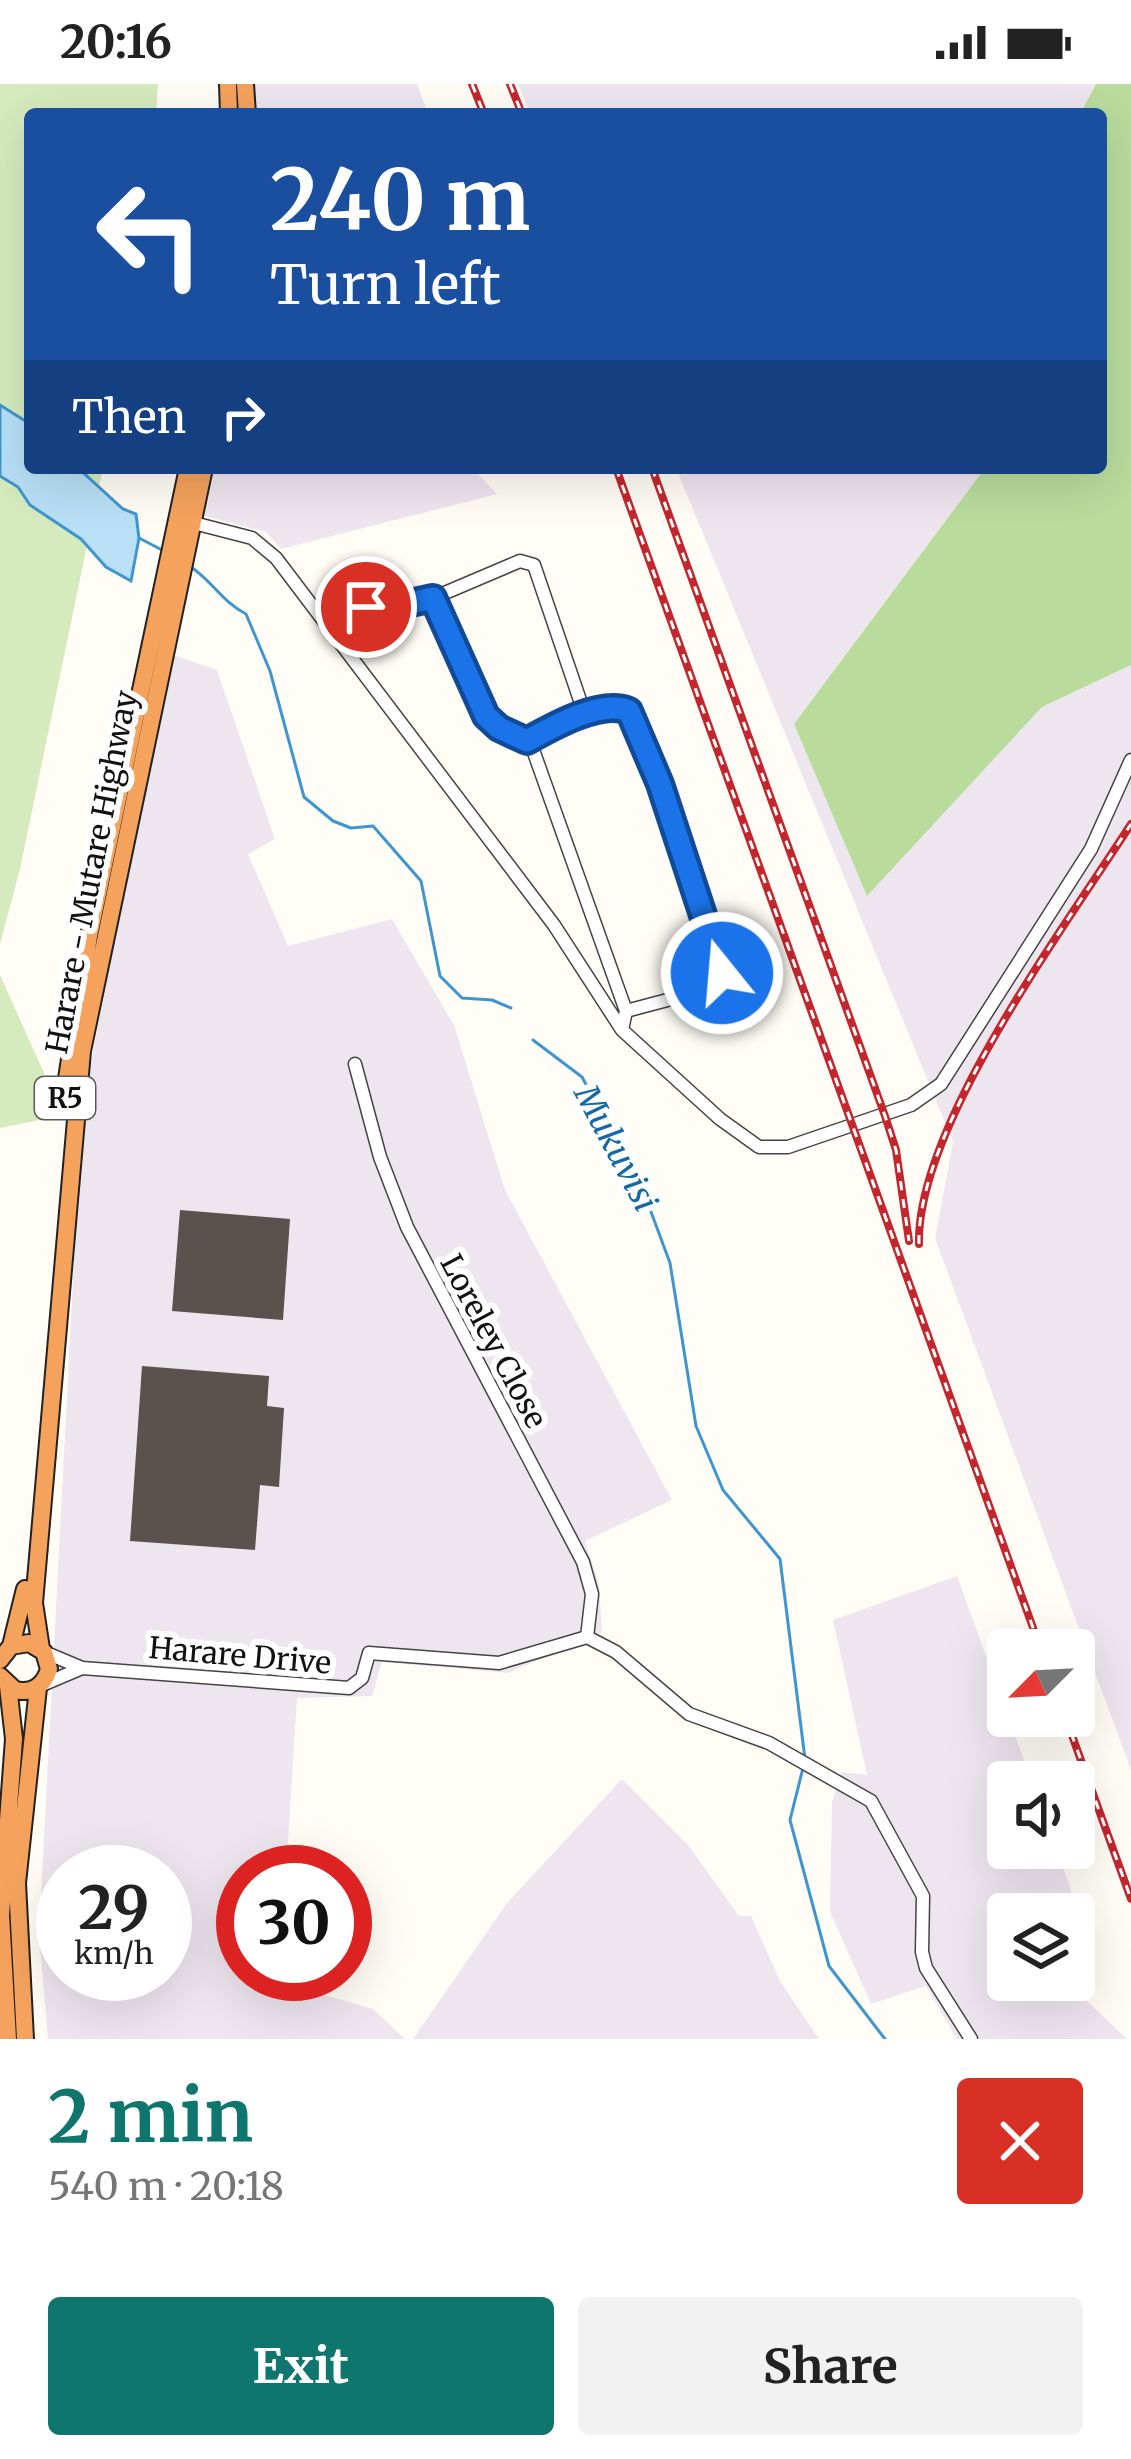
<!DOCTYPE html>
<meta charset="utf-8">
<style>
body{margin:0;font-family:Merriweather,serif;background:#f2f2f2;color:#222;height:100vh;display:flex;flex-direction:column;font-size:45px;white-space:nowrap}
*{box-sizing:border-box;margin:0}
p{font-size:39px;color:#767676}
.icon{flex:none;width:66px;height:66px;fill:none;stroke:currentColor;stroke-width:2;stroke-linecap:round;stroke-linejoin:round}
.map{position:relative;height:1955px;overflow:hidden}
.side{display:flex;flex-direction:column;background:#fff;flex:1}
.side>*{flex:none}
.banner{position:absolute;left:24px;top:24px;width:1083px;height:366px;border-radius:12px;box-shadow:0 12px 48px #0002;background:#1a4fa0;color:#fff;overflow:hidden}
.needle{width:78px;rotate:246deg}
.buttons{position:absolute;left:987px;top:1545px;display:grid;gap:24px}
.buttons a{display:grid;place-items:center;width:108px;height:108px;border-radius:12px;background:#fff;box-shadow:0 12px 48px #0002;font-size:60px}
.speed{position:absolute;left:36px;top:1761px;display:flex;gap:24px;font-size:60px;font-weight:700;text-align:center}
.speed>*{display:grid;place-content:center;width:156px;height:156px;border-radius:50%;background:#fff;box-shadow:0 12px 48px #0002;line-height:1}
.speed small{font-size:30px;font-weight:400}
.speed .limit{border:18px solid #d22;background:#fff;color:#111}
.pin{position:absolute;display:grid;place-items:center;width:102px;height:102px;color:#fff;margin:-51px;border:6px solid #fff;border-radius:50%;box-shadow:0 3px 12px #0007}
.me{position:absolute;width:132px;margin:-66px;rotate:343deg;stroke-linejoin:round;filter:drop-shadow(0 0 9px #0008)}
.turn{display:flex;align-items:center;gap:42px;height:252px;padding:0 48px;font-size:54px}
.turn .icon{width:156px;height:156px;stroke-width:2.5}
.turn b{display:block;font-size:84px;line-height:102px}
.then{display:flex;align-items:center;height:114px;padding:0 48px;background:#0003;gap:24px;font-size:45px}
.round{display:grid;place-items:center;flex:none;width:126px;height:126px;border-radius:12px;background:#f2f2f2}
.summary{display:flex;align-items:center;justify-content:space-between;height:204px;padding:0 48px}
h1{font-size:72px;font-weight:700;line-height:90px;color:#0f766e}
.cta{display:flex;gap:24px;margin-top:auto;padding:24px 48px}
.cta a{flex:1;height:138px;border-radius:12px;background:#0f766e;color:#fff;font-size:48px;font-weight:700;line-height:138px;text-align:center}
.cta a+a{background:#f2f2f2;color:#222}
.status{display:flex;justify-content:space-between;align-items:center;height:84px;padding:0 60px;background:#fff;direction:ltr}
.status svg{height:33px;fill:currentColor}
.map>svg:first-child{display:block}
.industrial{fill:#eee6ef;fill-rule:evenodd}
.green{fill:#d5ebbd}
.forest{fill:#b9dc9c}
.water{fill:#b9e0f7;stroke:#3f96cf;stroke-width:3}
.lines{fill:none;stroke-linecap:round;stroke-linejoin:round}
.stream{stroke:#3f96cf;stroke-width:3}
.building{fill:#5a524d}
.minor-casing{stroke:#444;stroke-width:15}
.highway-casing{stroke:#222;stroke-width:20}
.minor{stroke:#fff;stroke-width:12}
.highway{stroke:#f5a25d;stroke-width:16}
.rail-casing{stroke:#c4262e;stroke-width:8}
.rail{stroke:#fff;stroke-width:3;stroke-dasharray:9;stroke-linecap:butt}
.route-casing{stroke:#114b97;stroke-width:30}
.route{stroke:#1a73e8;stroke-width:21}
.labels{text-anchor:middle;dominant-baseline:central;stroke-width:12;stroke-linejoin:round;paint-order:stroke}
.shield{fill:#fff;stroke:#585858;stroke-width:3}
.shield-label{font-size:27px;font-weight:bold;fill:#111}
.street-label{font-size:30px;fill:#111;stroke:#fff}
.water-label{font-size:33px;font-style:italic;fill:#1768a6;stroke:#fff}
</style>
<div class="status"><b>20:16</b><svg viewBox="0 0 49 12"><path d="M0 12V9h3v3zM5 12V6h3v6zM10 12V3h3v9zM15 12V0h3v12zM26 1h20v11H26zM47 4h2v5h-2z"/></svg></div>
<div class="map">
<svg width="1131" height="1955" viewBox="0 0 1131 1955">
<rect width="100%" height="100%" fill="#fffdf5"/>
<path class="industrial" d="M 252,0 L 417,0 L 428,30 L 253,30 Z
M 518,0 L 1096,0 L 1080,30 L 530,30 Z
M 214,384 L 472,384 L 497,410 L 281,465 L 266,448 L 205,432 Z
M 676,384 L 985,384 L 794,640 L 867,811 L 1042,623 L 1131,581 L 1131,1686 L 935,1154 L 953,1058 Z
M 170,570 L 217,586 L 275,755 L 248,770 L 288,862 L 392,835 L 454,941 L 505,1106 L 672,1416 L 585,1457 L 599,1500 L 602,1549 L 508,1589 L 382,1578 L 372,1612 L 297,1614 L 286,1788 L 243,1788 L 243,1890 L 288,1890 L 290,1901 L 373,1925 L 405,1955 L 48,1955 L 39,1850 L 82,1025 ZM 63,1788 L 165,1788 L 165,1890 L 63,1890 Z
M 957,1492 L 1032,1698 L 1008,1698 L 1008,1764 L 1056,1764 L 1081,1835 L 1074,1847 L 1074,1830 L 1008,1830 L 1008,1896 L 1065,1896 L 1127,1955 L 957,1955 L 926,1902 L 871,1920 L 830,1828 L 832,1717 L 842,1688 L 867,1691 L 833,1536 Z
M 622,1695 L 689,1762 L 739,1832 L 751,1832 L 780,1897 L 819,1955 L 413,1955 L 507,1819 Z"/>
<path class="green" d="M 0,0 L 158,0 L 156,30 L 30,30 L 30,384 L 103,384 L 20,785 L 0,860 Z
M 0,891 L 44,989 L 45,1035 L 0,1044 Z"/>
<path class="forest" d="M 1096,0 L 1131,0 L 1131,581 L 1042,623 L 867,812 L 794,640 L 985,384 L 1101,384 L 1101,30 L 1080,30 Z"/>
<path class="water" d="M 0,321 L 30,340 L 30,384 L 78,384 L 123,425 L 136,430 L 139,454 L 131,497 L 106,483 L 81,455 L 30,421 L 18,403 L 0,392 Z"/>
<g class="lines">
<path class="stream" d="M 139,454 L 164,467
M 188,481 C 211,495 222,518 246,530 L 270,587 L 304,713 L 333,737 L 351,744 L 373,742 L 421,797 L 440,892 L 462,914 L 492,916 L 511,924
M 533,956 L 582,993 L 644,1109 L 670,1179 L 696,1342 L 723,1406 L 780,1475 L 805,1675
M 803,1684 L 790,1736 L 829,1882 L 885,1955"/>
</g>
<path class="building" d="M 180,1126 L 290,1135 L 283,1236 L 172,1227 Z
M 142,1282 L 269,1292 L 267,1322 L 284,1324 L 279,1403 L 260,1401 L 255,1466 L 130,1457 Z"/>
<g class="lines">
<defs>
<path id="minor" d="M 186,437 L 252,454 L 276,474 L 554,841 L 622,946 L 720,1035 L 759,1063 L 788,1063 L 911,1021 L 941,1000 L 1091,765 L 1131,676
M 433,514 L 520,477 L 534,481 L 585,631
M 321,533 L 355,524 L 437,517 L 486,632 L 532,663 L 626,927 L 622,946
M 527,657 L 547,646 L 617,623 L 632,630 L 646,662 L 722,889 L 690,910 L 626,927
M 355,980 L 380,1073 L 407,1143 L 583,1478 L 592,1510 L 587,1553
M 44,1568 L 82,1584 L 349,1604 L 362,1594 L 369,1569 L 499,1579 L 587,1553 L 616,1568 L 689,1630 L 769,1659 L 871,1717 L 923,1812 L 922,1868 L 926,1884 L 971,1955
M 42,1601 L 82,1584"/>
<path id="highway" d="M 228,0 L 229,30
M 245,0 L 247,30
M 66,1001 L 89,852 L 188,384
M 11,1562 L 25,1505
M 41,1565 L 34,1519 L 82,967 L 204,384
M 0,1576 L 11,1562 L 29,1559 L 44,1568 L 49,1585 C 44,1602 32,1610 15,1606 L 0,1592
M 8,1955 L 1,1831 L 14,1655 L 8,1602
M 25,1955 L 17,1799 L 38,1604"/>
</defs>
<use href="#minor" class="minor-casing"/>
<use href="#highway" class="highway-casing"/>
<use href="#minor" class="minor"/>
<use href="#highway" class="highway"/>
<defs>
<path id="rail" d="M 472,0 L 484,30
M 510,0 L 522,30
M 616,384 L 1041,1566
M 652,384 L 885,1032 L 896,1066 L 909,1157
M 919,1160 C 916,1042 1067,840 1131,740
M 1065,1632 L 1131,1815"/>
</defs>
<use href="#rail" class="rail-casing"/>
<use href="#rail" class="rail"/>
</g>
<g class="lines">
<defs>
<path id="route" d="M 366,523 L 392,523 L 433,514 L 486,632 L 499,644 L 527,657 C 552,643 601,615 629,627 L 660,700 L 722,889"/>
</defs>
<use href="#route" class="route-casing"/>
<use href="#route" class="route"/>
</g>
<g class="labels">
<rect class="shield" x="35" y="993" width="60" height="42" rx="9"/>
<g class="shield-label">
<text x="65" y="1014">R5</text>
</g>
<g class="street-label">
<text transform="translate(91 788) rotate(-79)">Harare - Mutare Highway</text>
<text transform="translate(494 1257) rotate(62)">Loreley Close</text>
<text transform="translate(240 1571) rotate(5)">Harare Drive</text>
</g>
<g class="water-label">
<text transform="translate(616 1064) rotate(62)">Mukuvisi</text>
</g>
</g>
</svg>
<div class="buttons">
<a><svg class="needle" viewBox="-14 -14 28 28"><path d="M0-13l5 13h-10z" fill="#e53935"/><path d="M0 13l5-13h-10z" fill="#767676"/></svg></a>
<a><svg class="icon" aria-label="sound" viewBox="0 0 24 24"><path d="M4 9h4l5-4v14l-5-4H4zM17 9q2 3 0 6"/></svg></a>
<a><svg class="icon" aria-label="layers" viewBox="0 0 24 24"><path d="M12 4l9 5-9 5-9-5zM3 14l9 5 9-5"/></svg></a>
</div>
<div class="speed"><div>29<small>km/h</small></div><div class="limit">30</div></div>
<div class="pin" style="left:366px;top:523px;background:#d93025"><svg class="icon" aria-label="arrive" viewBox="0 0 24 24"><path d="M6 21V4h12l-3 4 3 4H6"/></svg></div>
<svg class="me" style="left:722px;top:889px" viewBox="-20 -20 40 40"><circle r="17" fill="#1a73e8" stroke="#fff" stroke-width="3"/><path d="M0-11L8 9 0 5-8 9z" fill="#fff"/></svg>
<div class="banner">
<div class="turn"><svg class="icon" aria-label="left" viewBox="0 0 24 24"><path d="M17 20v-9H6M10 6l-5 5 5 5"/></svg><div><b>240 m</b>Turn left</div></div>
<div class="then">Then<svg class="icon" aria-label="right" viewBox="0 0 24 24"><path d="M7 20v-9h11M14 6l5 5-5 5"/></svg></div>
</div>
</div>
<section class="side">
<div class="summary"><div><h1>2 min</h1><p>540 m · 20:18</p></div><a class="round" style="background:#d93025;color:#fff"><svg class="icon" aria-label="close" viewBox="0 0 24 24"><path d="M6 6l12 12M18 6L6 18"/></svg></a></div>
<div class="cta"><a>Exit</a><a>Share</a></div>
</section>
